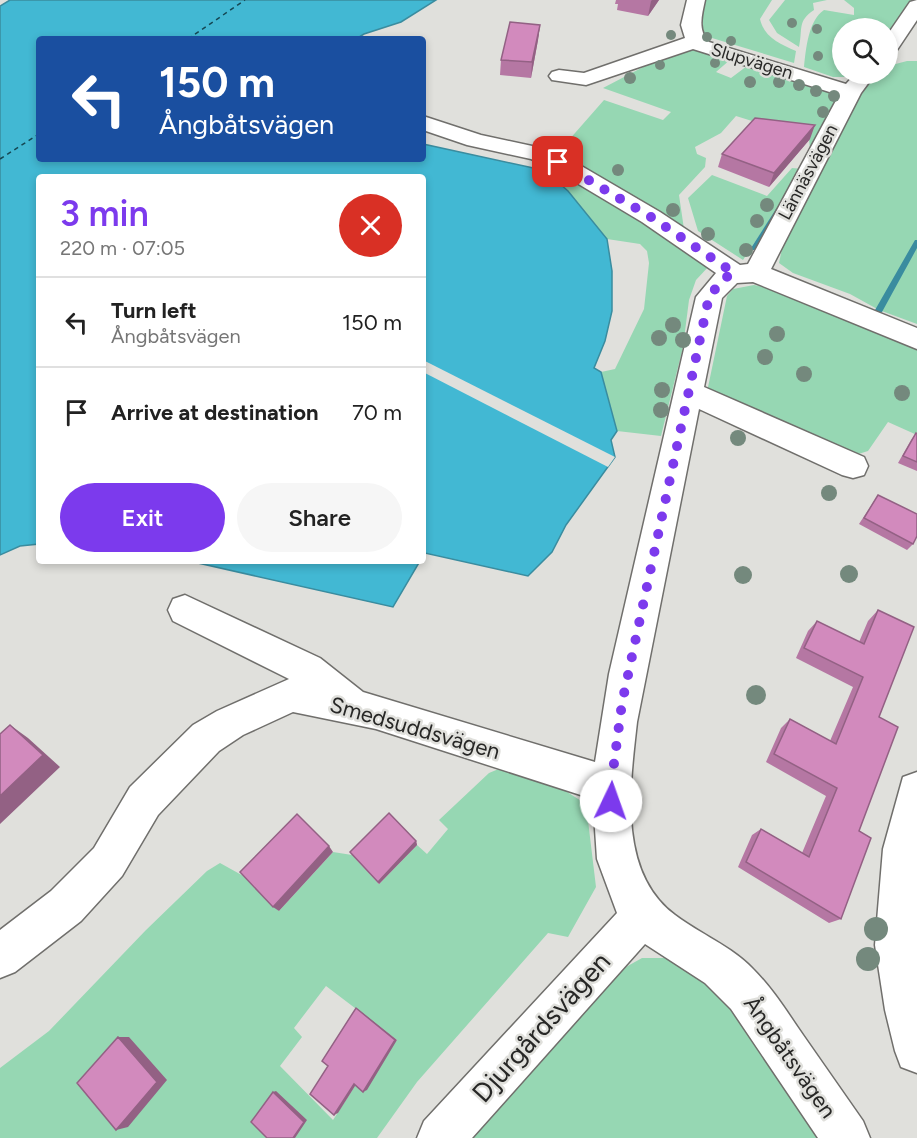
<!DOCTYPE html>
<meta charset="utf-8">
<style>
body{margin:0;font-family:Figtree,sans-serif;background:#f6f6f6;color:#222;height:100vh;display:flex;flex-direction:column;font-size:22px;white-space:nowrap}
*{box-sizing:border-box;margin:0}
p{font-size:20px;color:#767676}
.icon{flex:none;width:33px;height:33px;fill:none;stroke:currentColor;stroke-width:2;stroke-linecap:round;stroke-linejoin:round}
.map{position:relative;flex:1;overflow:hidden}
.details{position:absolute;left:36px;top:174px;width:390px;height:390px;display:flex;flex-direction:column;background:#fff;border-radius:6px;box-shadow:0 3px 9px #0003}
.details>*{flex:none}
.hud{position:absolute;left:36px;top:36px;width:390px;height:126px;border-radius:6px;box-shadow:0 3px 9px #0003;background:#1a4fa0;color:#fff;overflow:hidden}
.tools{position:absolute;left:832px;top:18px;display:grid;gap:12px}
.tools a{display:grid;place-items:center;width:66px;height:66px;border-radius:50%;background:#fff;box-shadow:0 3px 9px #0003;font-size:30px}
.pin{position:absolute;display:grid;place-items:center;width:51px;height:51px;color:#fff;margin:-26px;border-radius:12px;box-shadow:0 3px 9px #0006}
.me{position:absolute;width:66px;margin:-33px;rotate:3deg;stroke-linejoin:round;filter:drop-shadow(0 0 4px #0008)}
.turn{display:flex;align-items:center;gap:21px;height:126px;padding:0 24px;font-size:27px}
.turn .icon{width:78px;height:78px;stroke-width:2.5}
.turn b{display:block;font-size:42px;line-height:51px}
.round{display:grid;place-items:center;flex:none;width:63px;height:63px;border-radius:32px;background:#f6f6f6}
.overview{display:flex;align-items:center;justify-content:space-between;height:102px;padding:0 24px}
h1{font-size:36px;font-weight:600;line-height:45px;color:#7c3aed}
.cta{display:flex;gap:12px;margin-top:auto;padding:12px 24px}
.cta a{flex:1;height:69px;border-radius:36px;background:#7c3aed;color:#fff;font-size:24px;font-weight:600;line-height:69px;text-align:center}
.cta a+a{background:#f6f6f6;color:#222}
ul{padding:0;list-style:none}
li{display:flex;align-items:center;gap:18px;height:90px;padding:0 24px;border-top:2px solid #e0e0e0}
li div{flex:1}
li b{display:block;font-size:22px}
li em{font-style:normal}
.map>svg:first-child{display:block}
.green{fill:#96d7b3;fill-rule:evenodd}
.water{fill:#42b8d3;stroke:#3a8c9f;stroke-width:1.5}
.pier{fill:#e0e0dc}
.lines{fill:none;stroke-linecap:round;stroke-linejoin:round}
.stream{fill:#3a8c9f;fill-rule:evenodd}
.ferry{stroke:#154753;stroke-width:1.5;stroke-dasharray:4.5 4;stroke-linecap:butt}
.minor-casing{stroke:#706f6c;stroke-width:3}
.minor{fill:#fff;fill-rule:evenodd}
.tree{fill:#74897d}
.wall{fill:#b577a3}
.shaded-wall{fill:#936184}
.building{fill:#d28abd;stroke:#936184;stroke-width:1.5}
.route{stroke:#7c3aed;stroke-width:10;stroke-dasharray:0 18}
.labels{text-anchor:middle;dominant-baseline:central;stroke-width:5;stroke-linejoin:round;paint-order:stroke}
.far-street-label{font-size:18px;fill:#272726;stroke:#e0e0dc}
.street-label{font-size:22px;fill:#272726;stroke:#e0e0dc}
.near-street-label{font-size:27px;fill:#272726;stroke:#e0e0dc}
</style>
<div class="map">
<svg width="917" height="1138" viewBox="0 0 917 1138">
<rect width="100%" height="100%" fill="#e0e0dc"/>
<path class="green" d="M 704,0 L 772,0 L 760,19 C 764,37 780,44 796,51 L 794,63 L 702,35 Z
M 785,0 L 827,0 L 813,3 L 814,10 C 797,21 803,29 799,47 L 777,33 L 769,20 Z
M 844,0 L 913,0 L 888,43 L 888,28 L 843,28 L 843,74 L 858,74 L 855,77 L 833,77 L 804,67 C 806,49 808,21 824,10 L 854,15 L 854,8 Z
M 685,49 L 698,50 L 731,59 L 716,72 L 731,78 L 747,66 L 760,67 L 832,89 L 840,95 L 813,151 L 810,149 L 809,139 L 736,116 L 721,133 L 695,147 L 697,154 L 706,158 L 705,167 L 679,195 L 685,236 L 570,163 L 564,152 L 568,141 L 604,100 L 663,120 L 671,112 L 603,88 L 670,53 Z
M 907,61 L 917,61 L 917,324 L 879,310 L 850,294 L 793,273 L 779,263 L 784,239 L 856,103 L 875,74 L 888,74 L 888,66 Z
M 792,168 L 803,169 L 743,260 L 698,231 L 688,198 L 712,175 L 767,196 Z
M 570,174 L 710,265 L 696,280 L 689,300 L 683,347 L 661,436 L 617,431 L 601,372 L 615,369 L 644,309 L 649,263 L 647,251 L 640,244 L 607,239 L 568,191 L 551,176 Z
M 754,285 L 769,288 L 917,346 L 917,435 L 888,422 L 868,451 L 852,456 L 707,392 L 727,296 L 733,289 Z
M 501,768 L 564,790 L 586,804 L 596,887 L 568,937 L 548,933 L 417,1082 L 377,1138 L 0,1138 L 0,1068 L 49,1031 L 146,930 L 207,871 L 220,863 L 247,878 L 279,911 L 333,852 L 352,855 L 379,884 L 417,845 L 427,854 L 448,829 L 439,820 L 489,773 ZM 326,986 L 397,1040 L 357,1083 L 333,1120 L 280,1066 L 302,1037 L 294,1028 Z
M 642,958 L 666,958 L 706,979 L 734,1004 L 829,1138 L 463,1138 L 617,972 Z"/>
<path class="water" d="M 10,0 L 436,0 L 401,22 L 364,34 L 356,39 L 39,39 L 39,159 L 423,159 L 423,144 L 538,169 L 551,176 L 568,191 L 607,239 L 612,271 L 612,311 L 605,341 L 594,368 L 601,372 L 617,431 L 611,440 L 615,457 L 566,525 L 552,552 L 528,576 L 425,553 L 423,555 L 423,177 L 39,177 L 39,544 L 20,546 L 0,555 L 0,6 Z
M 189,561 L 420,561 L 393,607 Z"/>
<path class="pier" d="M 423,360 L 615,457 L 608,467 L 423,372 Z"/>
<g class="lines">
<path class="stream" d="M 778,208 L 781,210 L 757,248 L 754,250 L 752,250 L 751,248 L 776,209 Z
M 915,240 L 917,240 L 917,248 L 882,312 L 876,312 L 875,310 Z"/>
<path class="ferry" d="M 188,39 L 245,0
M 0,159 L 39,134"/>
<defs>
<path id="minor" d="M 687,0 L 705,0 C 702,15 697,30 709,42 L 846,84 L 855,74 L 875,74 L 861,93 L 771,269 L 917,328 L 917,349 L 753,282 L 737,283 L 722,298 L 704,387 L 864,457 L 868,466 L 864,475 L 853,478 L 842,475 L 699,409 L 637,722 C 630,785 617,872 675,915 C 700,934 731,946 753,969 C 773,989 787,1012 803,1035 C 823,1064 843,1092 863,1121 L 870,1138 L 818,1138 L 731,1009 L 705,983 L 645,944 L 472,1138 L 417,1138 L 424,1121 L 617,913 L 597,859 L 593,799 L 376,729 L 293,712 L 243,735 L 219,751 L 158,815 L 122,876 L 81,921 L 15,972 L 0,978 L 0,930 L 51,891 L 94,848 L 130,787 L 193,725 L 217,711 L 289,679 L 173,621 L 168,610 L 173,599 L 185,595 L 320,658 L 363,692 L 595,762 L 609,674 L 696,297 L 716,273 L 642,222 L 550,167 L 531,159 L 467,145 L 423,130 L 423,116 L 481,135 L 546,149 L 566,157 L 660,212 L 740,265 L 748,264 L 839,95 L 693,49 L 586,85 L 552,80 L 549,76 L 552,72 L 559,70 L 584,73 L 685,38 L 681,25 Z
M 917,0 L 917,20 L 895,53 L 888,55 L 888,34 L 910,2 Z
M 917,772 L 917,1073 L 901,1067 L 895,1051 L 885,1010 L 875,945 L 883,849 L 903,777 Z"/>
</defs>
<use href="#minor" class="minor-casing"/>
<use href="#minor" class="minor"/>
</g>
<g class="tree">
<circle cx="792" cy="23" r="5"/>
<circle cx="817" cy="29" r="5"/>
<circle cx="671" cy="35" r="5"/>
<circle cx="707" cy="37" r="5"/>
<circle cx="731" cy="41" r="5"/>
<circle cx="818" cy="56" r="5"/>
<circle cx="715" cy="63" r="5"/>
<circle cx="660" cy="65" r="5"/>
<circle cx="630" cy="78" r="6"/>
<circle cx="750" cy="82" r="6"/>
<circle cx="779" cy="82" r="6"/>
<circle cx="799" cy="85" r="6"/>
<circle cx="816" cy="91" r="6"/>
<circle cx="834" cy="96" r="6"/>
<circle cx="823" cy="112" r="6"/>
<circle cx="618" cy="170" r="6"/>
<circle cx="767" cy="205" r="7"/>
<circle cx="673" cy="210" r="7"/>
<circle cx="757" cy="221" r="7"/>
<circle cx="708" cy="234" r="7"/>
<circle cx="746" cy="250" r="7"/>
<circle cx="673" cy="325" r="8"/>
<circle cx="777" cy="334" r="8"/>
<circle cx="659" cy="338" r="8"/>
<circle cx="683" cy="340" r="8"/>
<circle cx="765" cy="357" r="8"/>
<circle cx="804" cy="374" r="8"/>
<circle cx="662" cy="390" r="8"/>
<circle cx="902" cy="393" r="8"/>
<circle cx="661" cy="410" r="8"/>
<circle cx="738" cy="438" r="8"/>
<circle cx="829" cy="493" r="8"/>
<circle cx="849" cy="574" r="9"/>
<circle cx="743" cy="575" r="9"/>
<circle cx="756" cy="695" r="10"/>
<circle cx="876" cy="929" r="12"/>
<circle cx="868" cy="959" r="12"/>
</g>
<path class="wall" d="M 616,0 L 659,0 L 648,16 L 617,10 L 618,4 L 615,4 Z
M 540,25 L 538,40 L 531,78 L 500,75 L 501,60 Z
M 810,139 L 769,187 L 718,167 L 722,154 Z
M 916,433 L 917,434 L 917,471 L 898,463 L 911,440 Z
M 878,495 L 913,544 L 907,550 L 859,524 Z
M 878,610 L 879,717 L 859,831 L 841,919 L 829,923 L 738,867 L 752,835 L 761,829 L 802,853 L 826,796 L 766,762 L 781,728 L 790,719 L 830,741 L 853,687 L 796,658 L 808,631 L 817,621 L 859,642 L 868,621 Z
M 416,841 L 417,845 L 379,884 L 352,855 L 350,852 Z"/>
<path class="shaded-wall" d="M 652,0 L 659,0 L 648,16 L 651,1 Z
M 540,25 L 538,40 L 531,78 L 532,62 Z
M 815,125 L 810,139 L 769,187 L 774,173 Z
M 10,725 L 28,738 L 60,767 L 0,824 L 0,796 Z
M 416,841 L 417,845 L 379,884 L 378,882 Z
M 329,846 L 333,852 L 279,911 L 273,907 Z
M 356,1008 L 359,1010 L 397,1040 L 367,1090 L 363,1092 Z
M 118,1037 L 129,1037 L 167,1080 L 128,1127 L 116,1130 Z
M 357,1083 L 338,1113 L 334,1115 L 354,1084 Z
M 276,1091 L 307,1120 L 295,1138 L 293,1138 L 273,1092 Z"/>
<path class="building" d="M 510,22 L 540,25 L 532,62 L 501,60 Z
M 755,118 L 815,125 L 774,173 L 722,154 Z
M 916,433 L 917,434 L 917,462 L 903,456 Z
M 878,495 L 917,514 L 917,536 L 913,544 L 864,518 Z
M 878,610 L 914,627 L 879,717 L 898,727 L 859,831 L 871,838 L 841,919 L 746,862 L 761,829 L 809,857 L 837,788 L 774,754 L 790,719 L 836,744 L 863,677 L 804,648 L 817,621 L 864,644 Z
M 10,725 L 43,755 L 0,796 L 0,734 Z
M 389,813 L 416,841 L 378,882 L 350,852 Z
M 297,814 L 329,846 L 273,907 L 240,872 Z
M 356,1008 L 395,1040 L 363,1092 L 354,1084 L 334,1115 L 310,1094 L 328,1066 L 322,1061 Z
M 118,1037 L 157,1082 L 116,1130 L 77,1083 Z
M 273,1092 L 304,1122 L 293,1138 L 267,1138 L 251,1122 Z"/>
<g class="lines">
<path class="route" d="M 558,162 L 651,217 L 734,273 L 723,279 L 709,297 L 622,703 L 611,786 L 611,801"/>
</g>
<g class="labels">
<g class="far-street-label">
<text transform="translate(752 61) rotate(17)">Slupvägen</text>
<text transform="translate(808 172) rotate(-62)">Lännäsvägen</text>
</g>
<g class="street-label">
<text transform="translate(415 728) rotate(16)">Smedsuddsvägen</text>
<text transform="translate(790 1057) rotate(55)">Ångbåtsvägen</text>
</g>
<g class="near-street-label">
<text transform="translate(541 1027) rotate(-48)">Djurgårdsvägen</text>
</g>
</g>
</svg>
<div class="tools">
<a><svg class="icon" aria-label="search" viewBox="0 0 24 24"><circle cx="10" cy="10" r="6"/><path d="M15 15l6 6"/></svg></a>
</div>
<div class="pin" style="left:558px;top:162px;background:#d93025"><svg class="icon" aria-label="arrive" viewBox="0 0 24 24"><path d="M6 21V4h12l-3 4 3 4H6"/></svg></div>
<svg class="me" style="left:611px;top:801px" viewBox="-20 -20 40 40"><circle r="19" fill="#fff"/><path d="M0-13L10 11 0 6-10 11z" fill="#7c3aed"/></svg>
<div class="hud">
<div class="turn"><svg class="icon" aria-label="left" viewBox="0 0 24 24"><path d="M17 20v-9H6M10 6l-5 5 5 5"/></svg><div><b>150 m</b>Ångbåtsvägen</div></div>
</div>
<section class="details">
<div class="overview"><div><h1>3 min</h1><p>220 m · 07:05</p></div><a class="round" style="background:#d93025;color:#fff"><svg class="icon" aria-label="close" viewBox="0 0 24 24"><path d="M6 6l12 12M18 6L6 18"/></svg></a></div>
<ul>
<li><svg class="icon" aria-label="left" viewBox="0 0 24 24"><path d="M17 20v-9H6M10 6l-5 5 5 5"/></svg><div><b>Turn left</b><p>Ångbåtsvägen</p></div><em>150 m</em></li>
<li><svg class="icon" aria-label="arrive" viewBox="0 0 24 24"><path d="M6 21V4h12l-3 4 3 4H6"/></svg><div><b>Arrive at destination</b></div><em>70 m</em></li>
</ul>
<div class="cta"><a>Exit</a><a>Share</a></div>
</section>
</div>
